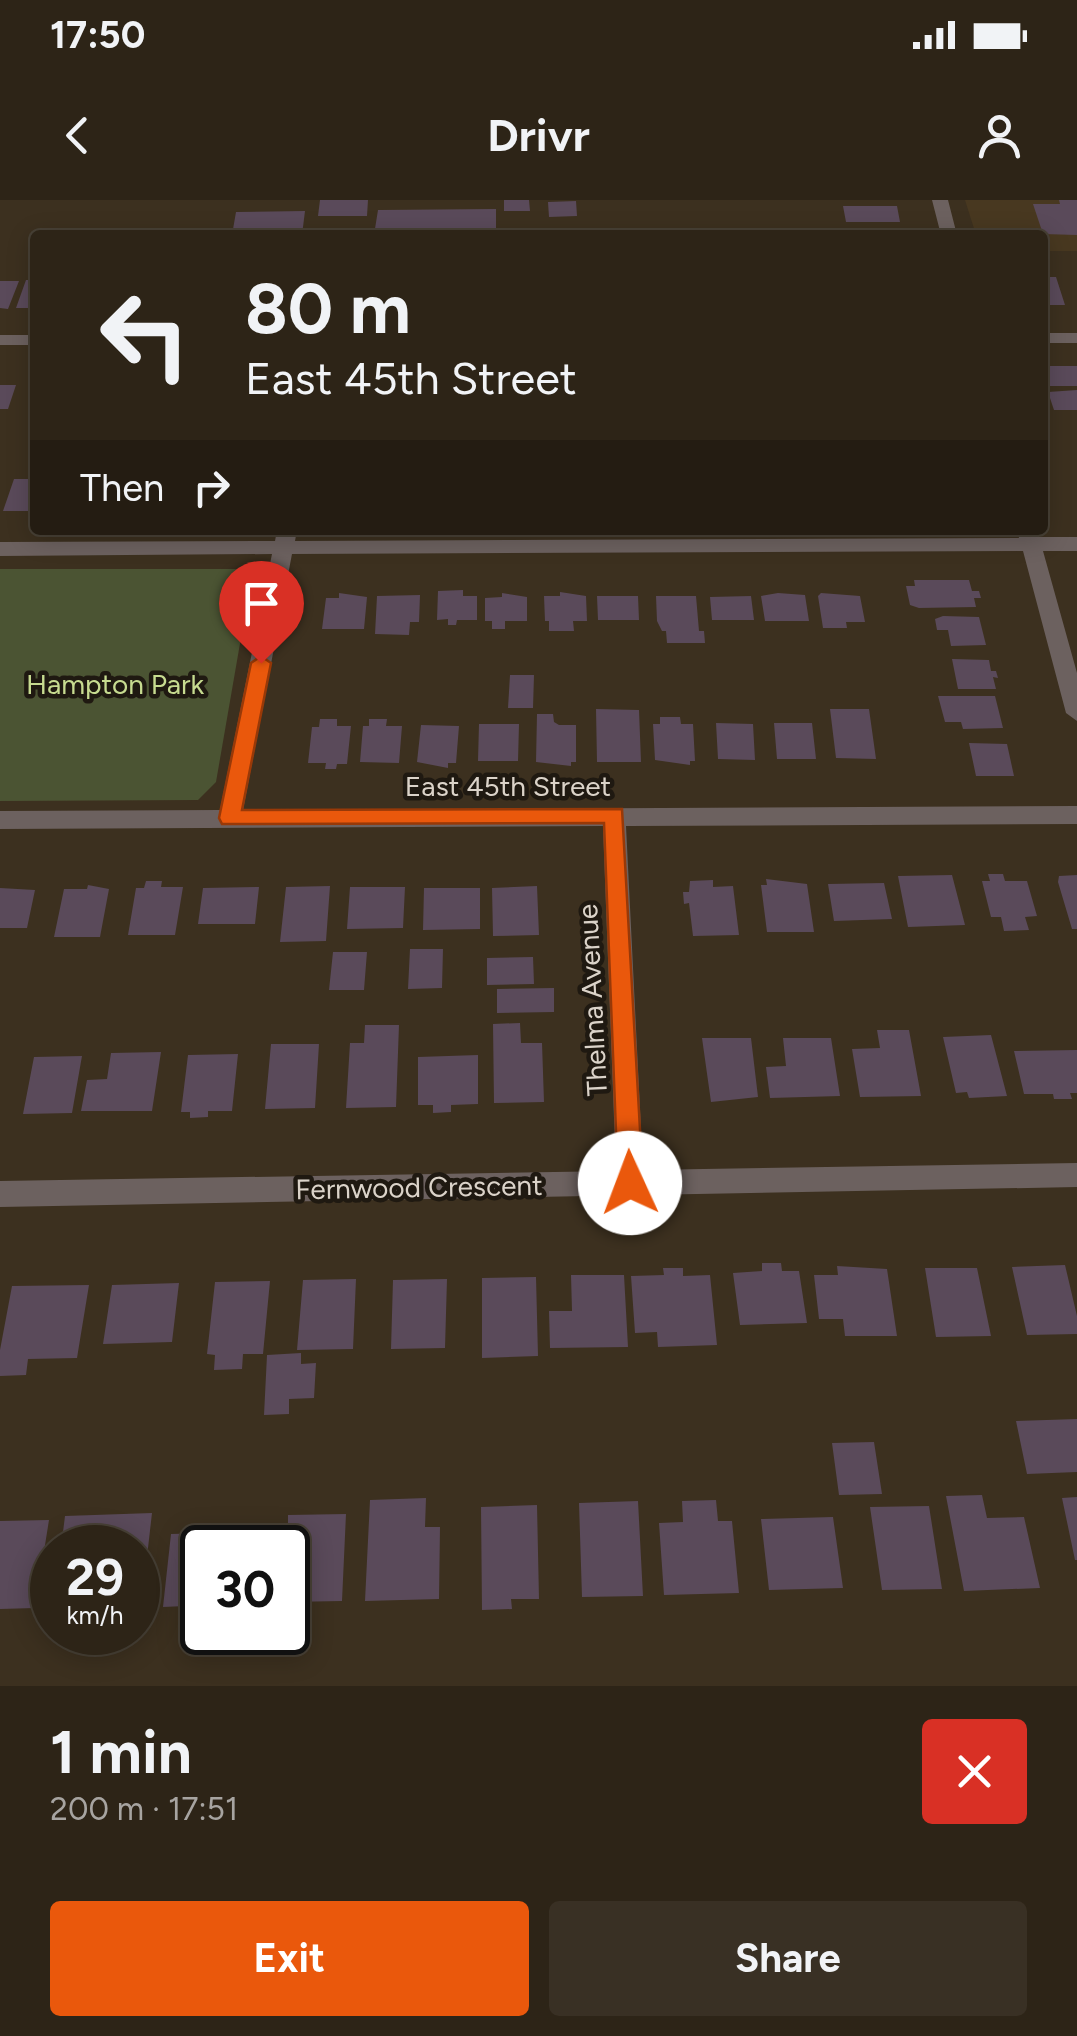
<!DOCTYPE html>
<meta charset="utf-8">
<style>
body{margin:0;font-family:Figtree,sans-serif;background:#393024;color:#f1f3f6;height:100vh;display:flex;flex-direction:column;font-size:38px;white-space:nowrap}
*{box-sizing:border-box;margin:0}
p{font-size:32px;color:#a7a4a1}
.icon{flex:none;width:55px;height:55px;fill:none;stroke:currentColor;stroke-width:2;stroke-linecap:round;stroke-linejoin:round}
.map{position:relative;height:1486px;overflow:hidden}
.side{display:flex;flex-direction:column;background:#2d2417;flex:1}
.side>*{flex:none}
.banner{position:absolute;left:30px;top:30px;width:1018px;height:305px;border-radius:10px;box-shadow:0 5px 25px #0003,0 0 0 2px #484136;background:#2d2417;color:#f1f3f6;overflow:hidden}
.speed{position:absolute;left:30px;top:1325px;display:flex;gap:20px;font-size:50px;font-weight:700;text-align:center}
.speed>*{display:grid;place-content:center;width:130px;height:130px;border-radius:50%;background:#2d2417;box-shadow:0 5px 25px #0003,0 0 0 2px #484136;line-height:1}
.speed small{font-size:25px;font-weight:400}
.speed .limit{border:5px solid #111;border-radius:15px;background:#fff;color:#111}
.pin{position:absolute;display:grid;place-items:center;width:85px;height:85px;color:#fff;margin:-102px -42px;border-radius:50% 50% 50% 0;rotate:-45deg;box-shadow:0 0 10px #0007}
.pin .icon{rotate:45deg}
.me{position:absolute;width:110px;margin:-55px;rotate:358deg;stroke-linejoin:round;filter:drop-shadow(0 0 8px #0008)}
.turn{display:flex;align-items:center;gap:35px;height:210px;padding:0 50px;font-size:45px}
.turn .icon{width:130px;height:130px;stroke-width:2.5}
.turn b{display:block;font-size:70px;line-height:85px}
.then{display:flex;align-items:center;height:95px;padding:0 50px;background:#0003;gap:20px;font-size:38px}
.round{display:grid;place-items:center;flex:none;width:105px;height:105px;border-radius:10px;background:#393024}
.head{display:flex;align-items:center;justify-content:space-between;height:170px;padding:0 50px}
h1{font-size:60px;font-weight:700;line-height:75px}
.button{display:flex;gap:20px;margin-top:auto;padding:20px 50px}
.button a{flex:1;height:115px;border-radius:10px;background:#ea580c;color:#fff;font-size:40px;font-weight:700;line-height:115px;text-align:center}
.button a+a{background:#393024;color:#f1f3f6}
.status{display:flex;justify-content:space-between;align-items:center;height:70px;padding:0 50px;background:#2d2417;direction:ltr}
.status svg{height:28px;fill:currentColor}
header{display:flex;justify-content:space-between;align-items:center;height:130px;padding:0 50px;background:#2d2417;font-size:45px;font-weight:700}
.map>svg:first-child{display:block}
.built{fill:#483820}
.green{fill:#4b5433}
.building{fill:#5a4a5a}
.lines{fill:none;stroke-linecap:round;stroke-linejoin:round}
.minor{fill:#6c615f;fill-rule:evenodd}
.route{fill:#ea580c;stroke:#983908;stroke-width:2.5}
.labels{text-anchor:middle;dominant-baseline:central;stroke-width:9;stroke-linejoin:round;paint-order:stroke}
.park-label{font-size:28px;fill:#c7db90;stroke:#1f1911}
.street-label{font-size:28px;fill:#dbd3c9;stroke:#1f1911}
</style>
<div class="status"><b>17:50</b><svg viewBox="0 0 49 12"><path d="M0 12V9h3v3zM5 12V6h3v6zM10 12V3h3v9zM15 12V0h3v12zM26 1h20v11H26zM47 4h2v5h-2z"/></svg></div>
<header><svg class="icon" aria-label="back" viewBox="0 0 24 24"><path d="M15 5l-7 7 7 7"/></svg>Drivr<svg class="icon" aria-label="person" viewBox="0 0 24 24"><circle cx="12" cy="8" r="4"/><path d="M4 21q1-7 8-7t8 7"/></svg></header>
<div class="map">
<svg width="1077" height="1486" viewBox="0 0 1077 1486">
<rect width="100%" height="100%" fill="#3c301f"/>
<path class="built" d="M 965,0 L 1077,0 L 1077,51 L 1043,51 L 1042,35 L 976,35 Z"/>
<path class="green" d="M 0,369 L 237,369 L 249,373 L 251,380 L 216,582 L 198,600 L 0,601 Z"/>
<path class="building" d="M 320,0 L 368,0 L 367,16 L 318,16 Z
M 504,0 L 529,0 L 530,11 L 504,11 Z
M 1059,0 L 1077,0 L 1077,35 L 1043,34 L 1033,4 L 1060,4 Z
M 576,1 L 577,16 L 549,17 L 548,2 Z
M 843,6 L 897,6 L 900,22 L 846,22 Z
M 496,9 L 496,35 L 374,35 L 378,10 Z
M 305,11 L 302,35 L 232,35 L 236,12 Z
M 1042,77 L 1056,77 L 1065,105 L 1042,105 Z
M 26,80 L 35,80 L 35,108 L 16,108 Z
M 0,81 L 19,81 L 8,109 L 0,108 Z
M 1046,166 L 1077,166 L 1077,186 L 1048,186 Z
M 0,185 L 16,185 L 8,209 L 0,209 Z
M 1077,190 L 1077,210 L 1054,210 L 1048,192 Z
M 35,264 L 35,311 L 3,311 L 14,279 L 29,279 Z
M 914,380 L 969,380 L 972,391 L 979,391 L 981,398 L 974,398 L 976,407 L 919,408 L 910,405 L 906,386 L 915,386 Z
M 463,390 L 463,396 L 477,396 L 477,420 L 457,420 L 456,425 L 448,425 L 448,419 L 437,420 L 438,391 Z
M 560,392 L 586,396 L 587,421 L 573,421 L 574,431 L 549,431 L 549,421 L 545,421 L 544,396 L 560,396 Z
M 339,393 L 367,397 L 364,429 L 322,429 L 326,398 L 339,398 Z
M 502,393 L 527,397 L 527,421 L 505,421 L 505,429 L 492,429 L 492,421 L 485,421 L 485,398 L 502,397 Z
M 778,393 L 805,395 L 809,421 L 765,421 L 761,396 Z
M 821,393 L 860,396 L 865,422 L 846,422 L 847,428 L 823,428 L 818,396 Z
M 420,395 L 419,422 L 410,422 L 409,435 L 375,434 L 377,396 Z
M 597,396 L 638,396 L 639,420 L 598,420 Z
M 656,396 L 696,396 L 699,431 L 704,431 L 705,443 L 667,443 L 666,431 L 662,431 L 657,421 Z
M 751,396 L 754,420 L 712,420 L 710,397 Z
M 943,416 L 979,417 L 986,445 L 951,446 L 948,430 L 937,430 L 935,419 Z
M 952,459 L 989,460 L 991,471 L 996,471 L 998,478 L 993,477 L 996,489 L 958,489 Z
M 510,475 L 534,475 L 533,508 L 508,508 Z
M 938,496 L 995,496 L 1003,528 L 963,529 L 961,522 L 945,522 Z
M 596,509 L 639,510 L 641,562 L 597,562 Z
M 830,509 L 869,509 L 876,559 L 836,558 Z
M 537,514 L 553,514 L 554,522 L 559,525 L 576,525 L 576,562 L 571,562 L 571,566 L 536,562 Z
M 660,517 L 680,517 L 681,524 L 693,524 L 695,561 L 690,561 L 690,565 L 655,560 L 653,524 L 660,524 Z
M 320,519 L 337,519 L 337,526 L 351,526 L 347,564 L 337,564 L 336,569 L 325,569 L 326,563 L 308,563 L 312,527 L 319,527 Z
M 369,519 L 387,519 L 386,526 L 402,526 L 399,563 L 360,562 L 363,526 L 369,526 Z
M 716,523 L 753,524 L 755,560 L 718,559 Z
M 774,523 L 812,523 L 816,559 L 777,559 Z
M 479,524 L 519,524 L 518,561 L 478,561 Z
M 421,525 L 459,526 L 456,563 L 448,563 L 448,568 L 417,562 Z
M 969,543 L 1007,544 L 1014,576 L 976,576 Z
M 988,674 L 1003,674 L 1005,681 L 1027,681 L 1037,716 L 1025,717 L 1029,730 L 1004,731 L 1001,717 L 991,717 L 982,681 L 990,681 Z
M 952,675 L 965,725 L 908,727 L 898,676 Z
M 1077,675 L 1077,729 L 1072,729 L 1058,682 L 1059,676 Z
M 766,679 L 807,684 L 814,732 L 767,732 L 761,685 L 767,685 Z
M 713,680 L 713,687 L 733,686 L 739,735 L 693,736 L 689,703 L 684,704 L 683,692 L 689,692 L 690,681 Z
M 146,681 L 162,681 L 161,687 L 183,687 L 175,735 L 128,735 L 136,688 L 144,688 Z
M 884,683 L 892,719 L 834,721 L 828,684 Z
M 88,685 L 109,689 L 100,737 L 54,737 L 64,689 L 87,689 Z
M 330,686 L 326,741 L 280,742 L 286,687 Z
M 537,686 L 539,735 L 493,736 L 492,688 Z
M 259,687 L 255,724 L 198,724 L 203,688 Z
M 350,687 L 405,687 L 403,728 L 347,729 Z
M 0,688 L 35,690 L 27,728 L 0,728 Z
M 424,688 L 480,688 L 480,729 L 423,730 Z
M 410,749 L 443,749 L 442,788 L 408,789 Z
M 333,752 L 367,752 L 364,790 L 329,790 Z
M 533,757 L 534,784 L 487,785 L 487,758 Z
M 554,788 L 554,812 L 497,813 L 497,789 Z
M 520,823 L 521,843 L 542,843 L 544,902 L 494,903 L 493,824 Z
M 365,825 L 399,825 L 396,907 L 346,908 L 350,843 L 364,843 Z
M 877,830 L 909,830 L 921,896 L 860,897 L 852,849 L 880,848 Z
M 991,835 L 1007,896 L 969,898 L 967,892 L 956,893 L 943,837 Z
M 702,838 L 751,838 L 758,897 L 711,902 Z
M 783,838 L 831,838 L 840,896 L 770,898 L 766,867 L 786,866 Z
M 271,844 L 319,844 L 315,908 L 265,909 Z
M 1077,850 L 1077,893 L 1070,893 L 1072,899 L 1054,899 L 1053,894 L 1024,894 L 1014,851 Z
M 161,852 L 152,911 L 81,911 L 87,880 L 107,879 L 111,853 Z
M 238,854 L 232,911 L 208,911 L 208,917 L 190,918 L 190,912 L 181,912 L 188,855 Z
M 478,855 L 478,904 L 451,905 L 451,912 L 433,913 L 433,905 L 418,905 L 418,857 Z
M 82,856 L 72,913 L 23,914 L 34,857 Z
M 762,1063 L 781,1063 L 782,1071 L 799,1071 L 807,1123 L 740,1125 L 733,1073 L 762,1071 Z
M 1065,1065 L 1077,1116 L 1077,1134 L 1027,1135 L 1012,1067 Z
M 837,1066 L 887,1069 L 897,1136 L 845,1136 L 843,1119 L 819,1119 L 814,1075 L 838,1075 Z
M 663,1068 L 683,1068 L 683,1076 L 710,1075 L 717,1145 L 658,1147 L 657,1132 L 635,1133 L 631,1076 L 664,1075 Z
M 925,1068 L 977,1068 L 991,1136 L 936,1137 Z
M 571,1075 L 624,1075 L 628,1147 L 550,1148 L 549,1111 L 572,1111 Z
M 536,1077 L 538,1156 L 482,1158 L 482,1078 Z
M 356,1079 L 353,1149 L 297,1150 L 303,1080 Z
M 447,1079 L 445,1148 L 391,1149 L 393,1080 Z
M 270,1081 L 263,1154 L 243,1154 L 242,1169 L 214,1170 L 215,1155 L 207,1154 L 215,1082 Z
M 179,1083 L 172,1142 L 103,1144 L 112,1085 Z
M 89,1085 L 77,1158 L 28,1159 L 26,1175 L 0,1176 L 0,1150 L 12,1086 Z
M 301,1153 L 301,1164 L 316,1163 L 314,1198 L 289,1199 L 289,1214 L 264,1215 L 267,1155 Z
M 1077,1219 L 1077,1272 L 1027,1274 L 1016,1221 Z
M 874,1242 L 882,1294 L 839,1295 L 832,1243 Z
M 982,1295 L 987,1318 L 1024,1317 L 1040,1388 L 964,1391 L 946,1296 Z
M 1077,1297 L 1077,1360 L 1075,1360 L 1062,1298 Z
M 426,1298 L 425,1327 L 440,1327 L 439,1399 L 365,1401 L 370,1300 Z
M 716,1300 L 718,1321 L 732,1321 L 739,1393 L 664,1395 L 659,1323 L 683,1322 L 682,1301 Z
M 638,1301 L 643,1396 L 582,1397 L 579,1303 Z
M 537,1305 L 539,1399 L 511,1399 L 512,1409 L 482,1410 L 481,1307 Z
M 929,1306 L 942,1389 L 882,1390 L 870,1307 Z
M 152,1313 L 141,1409 L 138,1409 L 138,1348 L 61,1348 L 65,1316 Z
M 346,1314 L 342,1401 L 288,1402 L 288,1315 Z
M 833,1317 L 843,1388 L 769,1390 L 761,1319 Z
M 49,1320 L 35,1408 L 0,1409 L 0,1321 Z
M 245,1332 L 244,1348 L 202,1348 L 202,1416 L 183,1416 L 185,1406 L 163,1407 L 171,1334 Z"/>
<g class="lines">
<path class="minor" d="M 932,0 L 948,0 L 957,35 L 941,35 Z
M 1042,133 L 1077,133 L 1077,143 L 1042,143 Z
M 0,135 L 35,135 L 35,145 L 0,145 Z
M 277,330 L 297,330 L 295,341 L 1019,338 L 1017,330 L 1037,330 L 1039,337 L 1077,337 L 1077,351 L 1043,351 L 1077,473 L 1077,521 L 1066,513 L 1023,351 L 292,354 L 243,610 L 1077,606 L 1077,624 L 626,626 L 643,970 L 1077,963 L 1077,987 L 0,1007 L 0,981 L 616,971 L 603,626 L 0,629 L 0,611 L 220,610 L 272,354 L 0,356 L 0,342 L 275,341 Z"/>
</g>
<path class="route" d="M 261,456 L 271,463 L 242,610 L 622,609 L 643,983 L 639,991 L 630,995 L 621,991 L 618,983 L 604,623 L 222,624 L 219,618 L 251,463 Z"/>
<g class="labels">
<g class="park-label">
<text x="115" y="484">Hampton Park</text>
</g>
<g class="street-label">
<text x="508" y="586">East 45th Street</text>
<text transform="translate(592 800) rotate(-93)">Thelma Avenue</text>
<text transform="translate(419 987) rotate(-1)">Fernwood Crescent</text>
</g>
</g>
</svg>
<div class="speed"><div>29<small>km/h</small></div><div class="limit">30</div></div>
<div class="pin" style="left:261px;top:463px;background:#d93025"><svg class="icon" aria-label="arrive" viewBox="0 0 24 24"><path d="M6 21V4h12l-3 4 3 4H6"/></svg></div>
<svg class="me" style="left:630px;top:983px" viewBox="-20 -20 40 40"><circle r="19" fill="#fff"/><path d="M0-13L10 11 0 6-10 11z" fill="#ea580c"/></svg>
<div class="banner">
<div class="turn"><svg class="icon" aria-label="left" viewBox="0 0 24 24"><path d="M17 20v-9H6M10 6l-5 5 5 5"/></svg><div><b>80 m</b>East 45th Street</div></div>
<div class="then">Then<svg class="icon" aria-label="right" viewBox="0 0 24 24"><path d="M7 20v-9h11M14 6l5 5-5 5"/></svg></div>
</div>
</div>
<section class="side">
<div class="head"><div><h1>1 min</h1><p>200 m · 17:51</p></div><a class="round" style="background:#d93025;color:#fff"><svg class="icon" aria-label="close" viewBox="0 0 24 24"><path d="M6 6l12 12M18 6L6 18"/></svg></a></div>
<div class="button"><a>Exit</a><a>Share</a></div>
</section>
